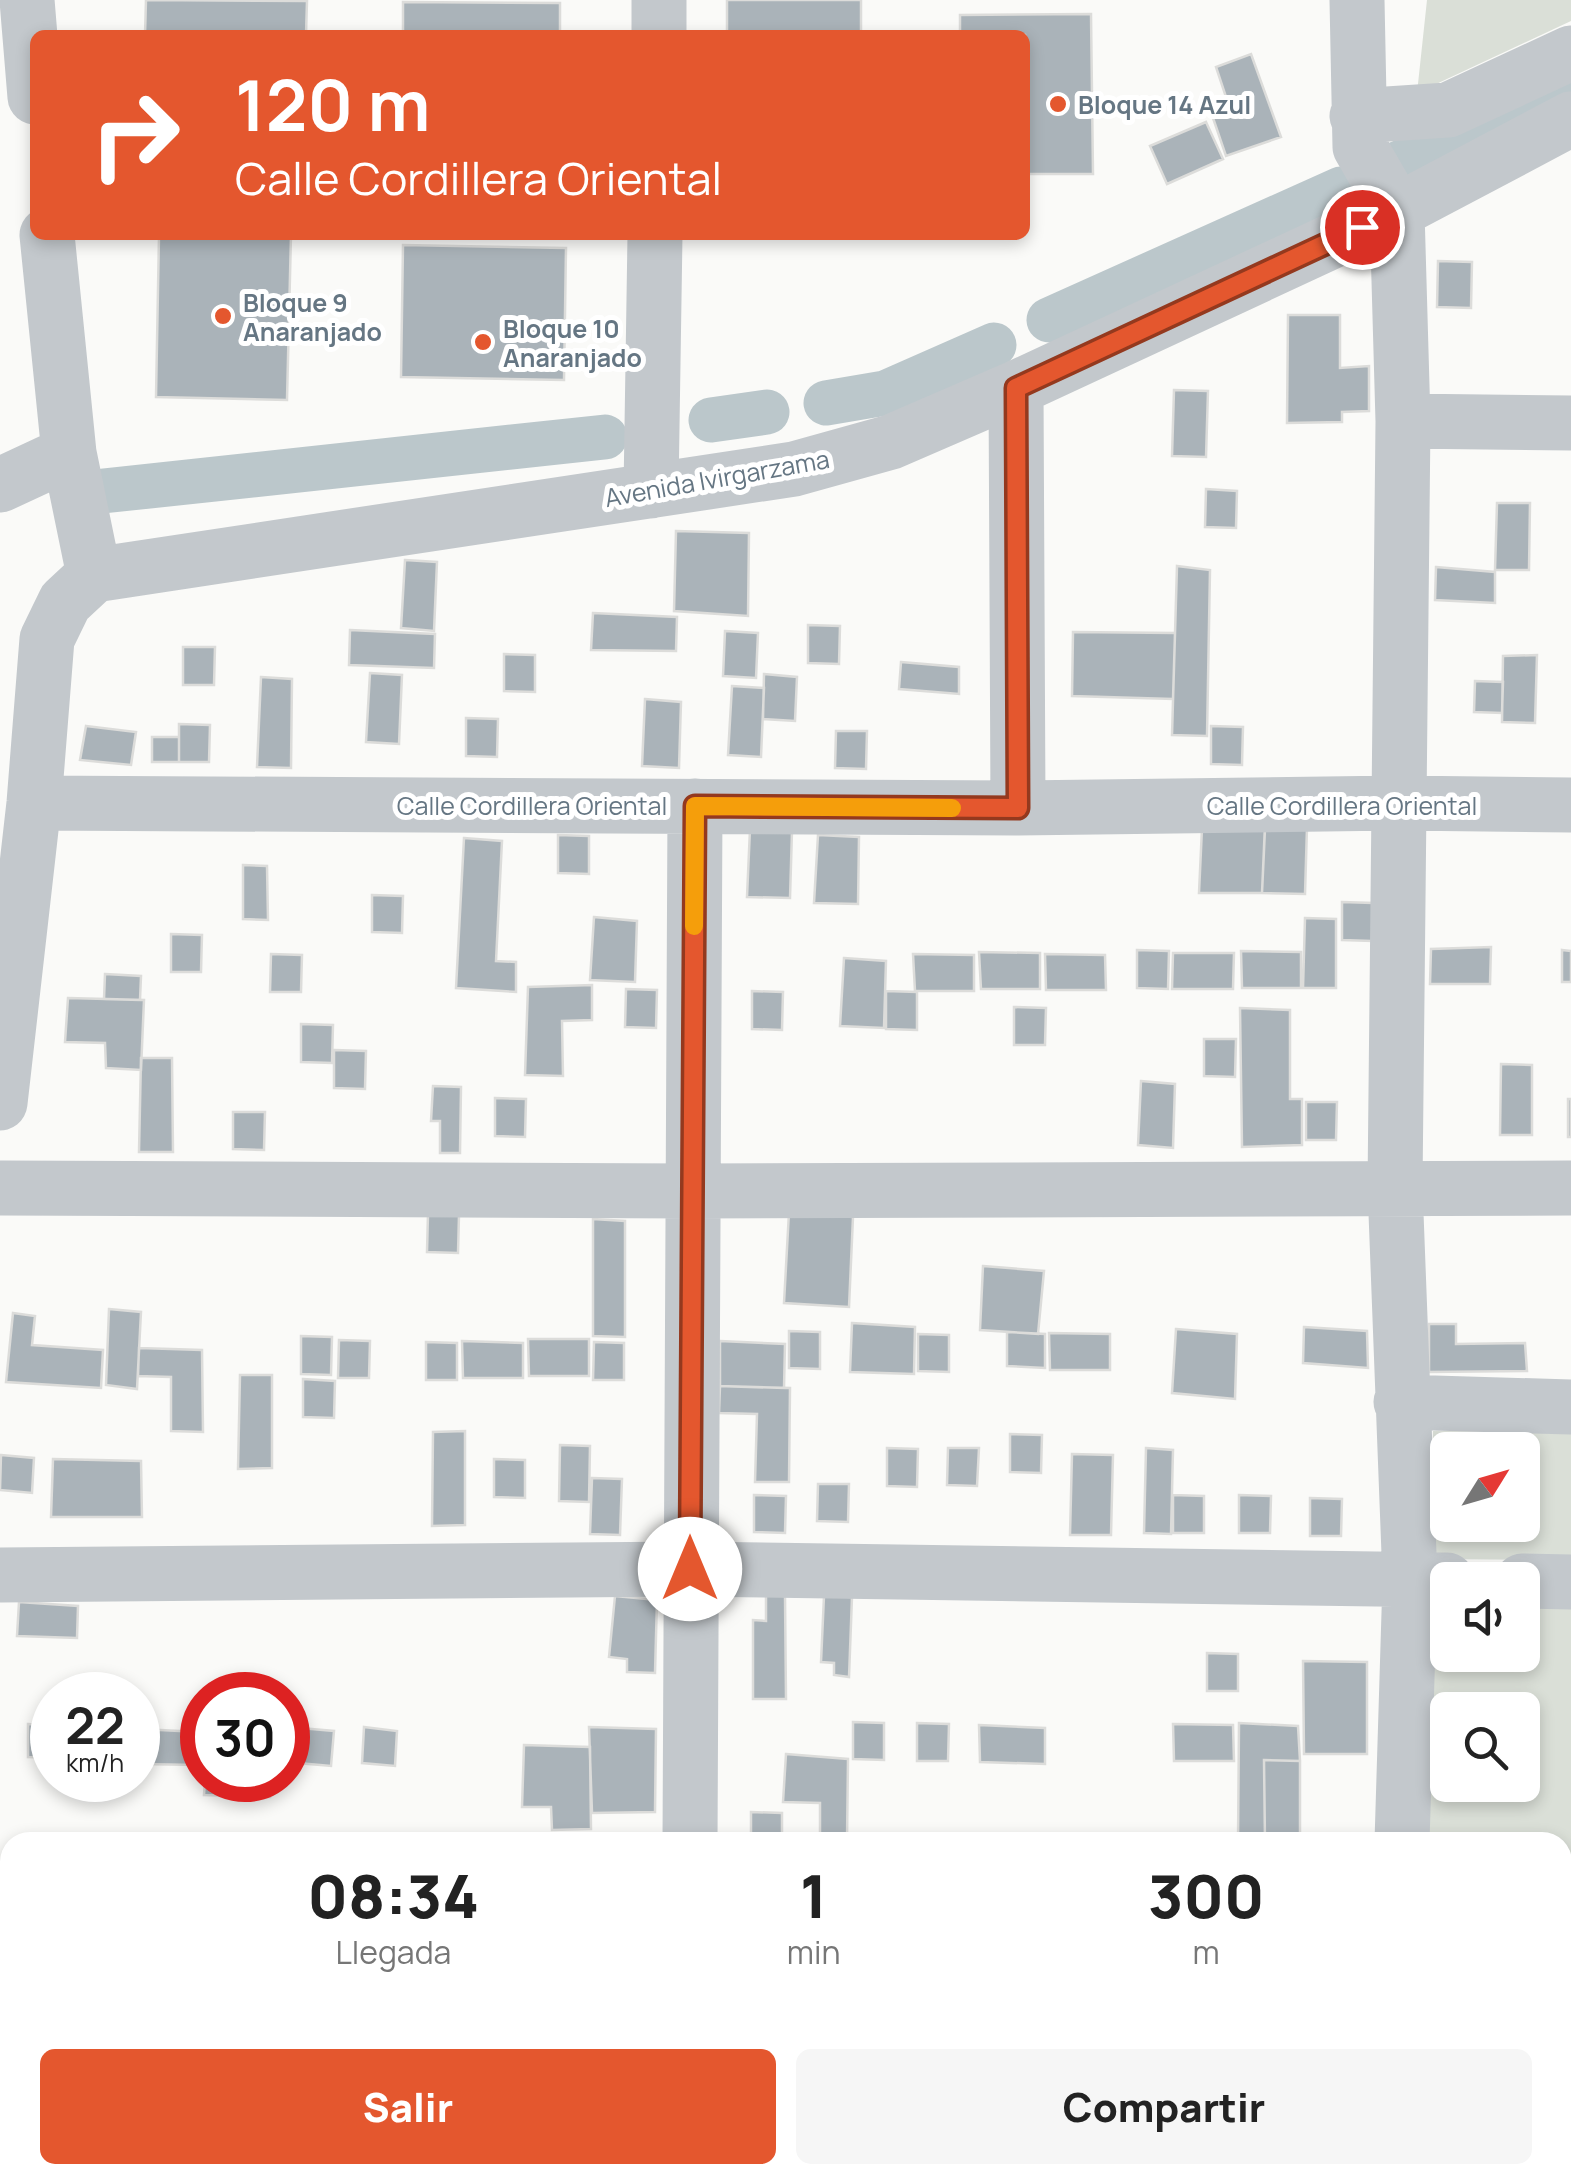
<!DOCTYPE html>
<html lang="es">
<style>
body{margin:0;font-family:Manrope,sans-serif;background:#f6f6f6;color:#222;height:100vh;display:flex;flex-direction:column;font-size:38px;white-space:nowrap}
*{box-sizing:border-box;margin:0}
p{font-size:32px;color:#767676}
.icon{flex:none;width:55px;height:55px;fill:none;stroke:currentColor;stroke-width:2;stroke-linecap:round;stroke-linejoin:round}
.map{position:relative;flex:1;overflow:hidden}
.details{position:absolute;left:0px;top:1832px;width:1572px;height:352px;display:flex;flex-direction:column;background:#fff;border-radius:30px 30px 0 0;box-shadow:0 5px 15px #0003}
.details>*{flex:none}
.guide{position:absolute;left:30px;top:30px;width:1000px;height:210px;border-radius:15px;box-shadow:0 5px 15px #0003;background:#e4572e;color:#fff;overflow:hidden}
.needle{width:65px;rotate:53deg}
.fabs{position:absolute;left:1430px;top:1432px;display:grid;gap:20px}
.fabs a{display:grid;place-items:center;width:110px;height:110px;border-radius:15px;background:#fff;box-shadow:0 5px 15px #0003;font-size:50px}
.speed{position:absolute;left:30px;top:1672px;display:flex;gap:20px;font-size:50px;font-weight:700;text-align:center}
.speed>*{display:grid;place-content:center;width:130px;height:130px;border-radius:50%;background:#fff;box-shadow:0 5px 15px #0003;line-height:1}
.speed small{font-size:25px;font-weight:400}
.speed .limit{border:15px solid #d22;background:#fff;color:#111}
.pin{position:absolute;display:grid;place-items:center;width:85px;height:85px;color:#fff;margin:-42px;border:5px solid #fff;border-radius:50%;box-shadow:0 2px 10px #0007}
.me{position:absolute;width:110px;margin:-55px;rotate:0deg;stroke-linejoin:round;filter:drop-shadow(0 0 8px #0008)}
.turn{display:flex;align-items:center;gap:35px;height:210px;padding:0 40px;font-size:45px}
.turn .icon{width:130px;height:130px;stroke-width:2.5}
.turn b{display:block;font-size:70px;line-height:85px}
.eta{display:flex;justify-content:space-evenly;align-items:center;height:170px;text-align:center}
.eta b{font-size:60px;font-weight:800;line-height:70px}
.action{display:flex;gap:20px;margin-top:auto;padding:20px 40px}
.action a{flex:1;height:115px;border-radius:15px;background:#e4572e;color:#fff;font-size:40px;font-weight:800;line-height:115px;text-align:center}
.action a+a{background:#f6f6f6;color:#222}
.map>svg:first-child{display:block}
.green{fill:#dadfd7;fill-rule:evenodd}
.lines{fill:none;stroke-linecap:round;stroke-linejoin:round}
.canal{stroke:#bbc7cb;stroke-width:45}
.building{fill:#aab3b9;stroke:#dcdcda;stroke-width:2.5}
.minor{stroke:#c3c8cc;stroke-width:55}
.route-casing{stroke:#94391e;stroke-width:25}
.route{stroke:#e4572e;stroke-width:18}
.slow{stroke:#f59e0b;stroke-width:18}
.poi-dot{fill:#e4572e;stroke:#fff;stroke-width:4}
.labels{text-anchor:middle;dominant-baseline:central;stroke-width:10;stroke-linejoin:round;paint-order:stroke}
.poi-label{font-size:25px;font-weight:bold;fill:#657683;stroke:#fff;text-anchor:start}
.street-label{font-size:25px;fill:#657683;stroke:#fff}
</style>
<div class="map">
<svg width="1571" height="2183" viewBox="0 0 1571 2183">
<rect width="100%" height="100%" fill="#fafaf8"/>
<path class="green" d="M 1427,0 L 1571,0 L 1571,21 L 1417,93 Z
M 1433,1431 L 1571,1433 L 1571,1560 L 1433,1559 ZM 1448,1450 L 1522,1450 L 1522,1525 L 1448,1525 Z
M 1523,1606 L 1571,1606 L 1571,2183 L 1258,2183 L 1258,2175 L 1562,2175 L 1562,1842 L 1421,1842 L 1430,1634 L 1437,1619 L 1447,1610 L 1448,1655 L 1522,1655 ZM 1448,1710 L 1522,1710 L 1522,1785 L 1448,1785 Z"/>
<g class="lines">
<path class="canal" d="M 1399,163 L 1571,92
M 1049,320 L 1341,189
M 826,403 L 885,393 L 994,345
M 711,420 L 767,412
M 103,491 L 605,437"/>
</g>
<path class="building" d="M 146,0 L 307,1 L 306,35 L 145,35 Z
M 727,0 L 861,0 L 861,35 L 727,35 Z
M 403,2 L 560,3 L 560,35 L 403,35 Z
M 1091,14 L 1093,174 L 1025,174 L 1025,35 L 960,35 L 960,15 Z
M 1251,54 L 1281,137 L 1226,156 L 1213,118 L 1231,112 L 1216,67 Z
M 1206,122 L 1223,159 L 1167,184 L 1150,146 Z
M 159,235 L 291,235 L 287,400 L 156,397 Z
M 403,245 L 566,248 L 564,380 L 401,377 Z
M 1438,261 L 1472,262 L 1471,308 L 1437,307 Z
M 1288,315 L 1340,315 L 1340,368 L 1369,366 L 1369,411 L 1342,412 L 1342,422 L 1287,423 Z
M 1174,390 L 1208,391 L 1206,457 L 1172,456 Z
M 1206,489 L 1237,491 L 1236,528 L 1205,527 Z
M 1497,503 L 1530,503 L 1529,570 L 1495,570 Z
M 676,531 L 749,533 L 748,616 L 674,611 Z
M 405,560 L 437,562 L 434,631 L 401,628 Z
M 1177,566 L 1210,570 L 1207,736 L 1172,735 Z
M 1436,567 L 1495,572 L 1495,603 L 1435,600 Z
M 593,613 L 677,617 L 676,651 L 591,650 Z
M 808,625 L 840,626 L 839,664 L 808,663 Z
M 350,630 L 435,634 L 434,668 L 349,665 Z
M 725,631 L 758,633 L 756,678 L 723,676 Z
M 1073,632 L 1175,633 L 1173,699 L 1072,696 Z
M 183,647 L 215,647 L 214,685 L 183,685 Z
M 504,654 L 535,655 L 535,692 L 504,691 Z
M 1537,655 L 1535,723 L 1502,722 L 1503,656 Z
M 901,662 L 959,667 L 959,694 L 899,689 Z
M 370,673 L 402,675 L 399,744 L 366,742 Z
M 764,674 L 797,677 L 795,721 L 763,719 Z
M 261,677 L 292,679 L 291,768 L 257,767 Z
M 1475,681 L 1503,682 L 1502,713 L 1474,712 Z
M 732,686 L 764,688 L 761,757 L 728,755 Z
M 645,699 L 681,702 L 679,768 L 642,766 Z
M 466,718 L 498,719 L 497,757 L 466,756 Z
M 179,724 L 210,725 L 209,762 L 179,762 Z
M 86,726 L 136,732 L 131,765 L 80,760 Z
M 1211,726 L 1243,727 L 1242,765 L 1211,764 Z
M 836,731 L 867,731 L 866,769 L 835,768 Z
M 152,737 L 179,737 L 179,762 L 152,762 Z
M 1265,825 L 1307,827 L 1305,894 L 1262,893 Z
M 1202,828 L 1265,829 L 1262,893 L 1199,893 Z
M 750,829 L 792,831 L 790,898 L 747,897 Z
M 558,835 L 589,836 L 589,874 L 558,873 Z
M 818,835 L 859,837 L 858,904 L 814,903 Z
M 464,838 L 502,841 L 496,961 L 516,962 L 516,992 L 456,988 Z
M 243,865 L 267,866 L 268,920 L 243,919 Z
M 372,895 L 403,896 L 402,933 L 372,932 Z
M 1342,902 L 1373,903 L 1372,941 L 1342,940 Z
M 594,917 L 637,921 L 635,982 L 590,980 Z
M 1305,918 L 1336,919 L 1336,988 L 1303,988 Z
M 171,934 L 202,935 L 201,972 L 171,972 Z
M 1491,947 L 1490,984 L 1430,984 L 1431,949 Z
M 1137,950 L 1169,951 L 1168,989 L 1137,988 Z
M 1562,950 L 1571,951 L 1571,982 L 1562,982 Z
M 1241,951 L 1301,952 L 1301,988 L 1242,988 Z
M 979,952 L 1040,953 L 1040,989 L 981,989 Z
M 1173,953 L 1234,953 L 1233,989 L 1172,989 Z
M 271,954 L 302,955 L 301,992 L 270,992 Z
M 913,954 L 974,955 L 974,991 L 915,991 Z
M 1045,954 L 1105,955 L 1106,990 L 1046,990 Z
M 844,958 L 886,961 L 884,1028 L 840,1026 Z
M 105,974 L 141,976 L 140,1000 L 104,999 Z
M 592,985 L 592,1020 L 562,1021 L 563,1076 L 525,1075 L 528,987 Z
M 626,989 L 657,990 L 656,1028 L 625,1027 Z
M 752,991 L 783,992 L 782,1030 L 752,1029 Z
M 886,991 L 917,992 L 917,1030 L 886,1029 Z
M 68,998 L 144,1000 L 141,1070 L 106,1068 L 105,1043 L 65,1042 Z
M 1014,1007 L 1046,1008 L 1045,1045 L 1014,1045 Z
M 1240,1008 L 1290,1010 L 1290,1099 L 1302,1099 L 1302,1145 L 1242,1147 Z
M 301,1024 L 333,1025 L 332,1063 L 301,1062 Z
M 1204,1039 L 1236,1039 L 1235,1077 L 1204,1076 Z
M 334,1050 L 366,1051 L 365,1089 L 334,1088 Z
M 141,1058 L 172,1058 L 173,1152 L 139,1152 Z
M 1501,1064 L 1532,1065 L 1532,1135 L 1500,1135 Z
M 1141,1081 L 1175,1084 L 1173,1148 L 1138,1145 Z
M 433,1086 L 461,1087 L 460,1153 L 440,1153 L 440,1121 L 431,1121 Z
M 495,1098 L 526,1099 L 525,1137 L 495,1136 Z
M 1568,1099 L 1571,1099 L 1571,1137 L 1568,1137 Z
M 1306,1102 L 1337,1102 L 1336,1140 L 1306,1140 Z
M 233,1112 L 265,1112 L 264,1150 L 233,1149 Z
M 789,1212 L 853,1217 L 849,1307 L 784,1303 Z
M 428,1214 L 459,1215 L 458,1253 L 427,1252 Z
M 593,1219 L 625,1221 L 625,1337 L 593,1336 Z
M 983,1266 L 1044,1271 L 1038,1334 L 980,1330 Z
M 109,1309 L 141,1312 L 137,1389 L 106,1385 Z
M 13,1313 L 35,1316 L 32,1345 L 103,1350 L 101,1388 L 6,1382 Z
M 852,1323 L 915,1327 L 914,1374 L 850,1372 Z
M 1429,1324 L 1456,1324 L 1456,1344 L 1525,1343 L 1527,1371 L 1429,1372 Z
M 1304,1327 L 1367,1331 L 1368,1368 L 1303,1363 Z
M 1176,1329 L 1237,1334 L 1235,1399 L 1172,1393 Z
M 789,1331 L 820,1332 L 820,1369 L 789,1368 Z
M 1007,1332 L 1045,1334 L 1045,1368 L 1007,1366 Z
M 1049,1333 L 1110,1334 L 1110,1370 L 1050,1370 Z
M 918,1334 L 949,1335 L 949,1372 L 918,1371 Z
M 301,1336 L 332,1337 L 331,1375 L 301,1374 Z
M 528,1339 L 589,1339 L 589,1376 L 529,1376 Z
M 339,1340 L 370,1341 L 369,1378 L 338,1378 Z
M 462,1341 L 523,1343 L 523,1378 L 463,1378 Z
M 720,1341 L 785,1344 L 784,1388 L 720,1386 Z
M 426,1342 L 457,1343 L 457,1380 L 426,1380 Z
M 594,1342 L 624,1343 L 624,1380 L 593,1380 Z
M 139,1348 L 202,1350 L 203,1432 L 171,1431 L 171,1377 L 138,1376 Z
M 240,1375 L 272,1375 L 272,1468 L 238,1469 Z
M 303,1379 L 335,1381 L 334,1418 L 303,1417 Z
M 720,1386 L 790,1388 L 789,1482 L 755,1482 L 757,1414 L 719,1413 Z
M 465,1431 L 465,1525 L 432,1526 L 433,1432 Z
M 1010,1434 L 1042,1435 L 1041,1473 L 1010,1472 Z
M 560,1445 L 590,1446 L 589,1502 L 559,1501 Z
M 887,1448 L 918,1449 L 917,1487 L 887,1486 Z
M 948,1448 L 979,1448 L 977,1486 L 947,1485 Z
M 1146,1448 L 1173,1450 L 1171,1534 L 1144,1533 Z
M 1072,1454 L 1113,1455 L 1111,1535 L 1070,1535 Z
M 1,1455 L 34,1458 L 32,1493 L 0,1490 Z
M 53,1459 L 141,1461 L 142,1517 L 51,1517 Z
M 494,1459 L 525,1460 L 525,1498 L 494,1497 Z
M 592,1478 L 622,1479 L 620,1535 L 590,1534 Z
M 818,1484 L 849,1484 L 848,1522 L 817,1521 Z
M 754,1495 L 786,1496 L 785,1533 L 754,1532 Z
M 1173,1495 L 1204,1496 L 1204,1533 L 1173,1533 Z
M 1239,1495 L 1271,1496 L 1270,1533 L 1239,1533 Z
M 1310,1498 L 1342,1499 L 1341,1536 L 1310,1536 Z
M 766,1595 L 785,1596 L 786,1699 L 753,1699 L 753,1620 L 766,1621 Z
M 615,1596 L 657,1600 L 655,1673 L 627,1672 L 627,1659 L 609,1657 Z
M 824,1596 L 852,1597 L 849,1677 L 834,1675 L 834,1663 L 821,1662 Z
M 19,1602 L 78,1606 L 77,1638 L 17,1636 Z
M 1207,1653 L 1238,1654 L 1238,1691 L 1207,1691 Z
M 1303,1661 L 1367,1662 L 1367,1754 L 1304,1754 Z
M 853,1722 L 884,1723 L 884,1760 L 853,1759 Z
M 917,1723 L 949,1724 L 948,1761 L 917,1761 Z
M 1239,1723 L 1298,1726 L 1300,1761 L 1264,1760 L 1265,1842 L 1238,1842 Z
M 28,1724 L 52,1726 L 52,1758 L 28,1757 Z
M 1173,1724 L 1233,1725 L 1234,1761 L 1174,1761 Z
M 979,1725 L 1045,1728 L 1045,1764 L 980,1762 Z
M 364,1727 L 397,1731 L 395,1766 L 362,1763 Z
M 589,1727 L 656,1729 L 655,1812 L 592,1813 Z
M 300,1728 L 334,1731 L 331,1766 L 298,1763 Z
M 140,1729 L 199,1732 L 198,1765 L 139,1764 Z
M 524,1745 L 590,1747 L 591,1829 L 552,1830 L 551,1807 L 522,1807 Z
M 786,1754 L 848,1759 L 847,1842 L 820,1842 L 820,1803 L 783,1802 Z
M 1264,1760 L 1300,1761 L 1300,1842 L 1265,1842 Z
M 205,1780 L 270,1780 L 270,1797 L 204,1795 Z
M 751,1812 L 782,1813 L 782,1842 L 751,1842 Z
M 1300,1840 L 1367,1840 L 1367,1842 L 1300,1842 Z
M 1,1982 L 10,1982 L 10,2025 L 0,2025 Z
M 233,2175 L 266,2175 L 266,2183 L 232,2182 Z
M 414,2175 L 447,2175 L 447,2183 L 414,2180 Z
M 594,2175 L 653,2175 L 653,2182 L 594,2179 Z
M 718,2175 L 754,2175 L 754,2183 L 718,2183 Z
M 815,2175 L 854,2175 L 854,2183 L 815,2183 Z
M 854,2175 L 912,2175 L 912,2183 L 854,2183 Z
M 1139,2175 L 1202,2175 L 1202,2178 Z"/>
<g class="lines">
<path class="minor" d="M 27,0 L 35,97
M 1357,0 L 1360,147 L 1397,211 L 1403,421 L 1395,1187 L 1410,1580 L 1402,1842
M 659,35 L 659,0
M 1357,116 L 1448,110 L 1571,53
M 47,235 L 69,453 L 94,575
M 1016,388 L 1018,808
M 1403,421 L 1571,423
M 0,485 L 69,453
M 651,491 L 655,235
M 94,575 L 794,469 L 891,442 L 1016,388 L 1397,211 L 1571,119
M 34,803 L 1018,808 L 1398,803 L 1571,805
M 0,1103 L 34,803 L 47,639 L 65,602 L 94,575
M 0,1188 L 693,1191 L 1571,1188
M 1401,1402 L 1571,1407
M 0,1575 L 690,1569 L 1447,1580
M 1522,1581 L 1571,1582
M 690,1842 L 695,806
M 0,1970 L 10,1969
M 690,2175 L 690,2183
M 1011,2175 L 1011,2183
M 300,2183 L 300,2175
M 1237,2183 L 1237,2175"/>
</g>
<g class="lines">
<defs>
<path id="route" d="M 690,1569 L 695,806 L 1018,808 L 1016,388 L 1362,227"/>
</defs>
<use href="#route" class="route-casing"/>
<use href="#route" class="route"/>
<path class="slow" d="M 694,926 L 695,806 L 952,808"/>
</g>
<g class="poi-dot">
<circle cx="1058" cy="104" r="10"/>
<circle cx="223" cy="316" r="10"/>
<circle cx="483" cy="342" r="10"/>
</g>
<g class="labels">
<g class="poi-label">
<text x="1078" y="104">Bloque 14 Azul</text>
<text x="243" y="302">Bloque 9<tspan x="243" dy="29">Anaranjado</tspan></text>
<text x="503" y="328">Bloque 10<tspan x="503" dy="29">Anaranjado</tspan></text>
</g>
<g class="street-label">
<text transform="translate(717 478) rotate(-10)">Avenida Ivirgarzama</text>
<text x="532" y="805">Calle Cordillera Oriental</text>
<text x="1342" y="805">Calle Cordillera Oriental</text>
</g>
</g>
</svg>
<div class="fabs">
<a><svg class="needle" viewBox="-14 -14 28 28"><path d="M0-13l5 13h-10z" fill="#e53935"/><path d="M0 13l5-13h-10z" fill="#767676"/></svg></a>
<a><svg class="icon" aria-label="sound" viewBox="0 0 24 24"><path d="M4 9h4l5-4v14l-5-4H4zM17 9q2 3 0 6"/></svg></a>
<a><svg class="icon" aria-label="search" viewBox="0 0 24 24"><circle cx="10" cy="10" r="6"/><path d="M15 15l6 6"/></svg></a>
</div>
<div class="speed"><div>22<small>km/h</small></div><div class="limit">30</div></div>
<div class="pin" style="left:1362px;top:227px;background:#d93025"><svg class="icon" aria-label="arrive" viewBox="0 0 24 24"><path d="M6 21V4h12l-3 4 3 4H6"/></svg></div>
<svg class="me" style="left:690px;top:1569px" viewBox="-20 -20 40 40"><circle r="19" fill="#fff"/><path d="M0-13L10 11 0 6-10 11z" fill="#e4572e"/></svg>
<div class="guide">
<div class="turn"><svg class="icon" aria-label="right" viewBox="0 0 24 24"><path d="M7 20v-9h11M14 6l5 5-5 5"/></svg><div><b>120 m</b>Calle Cordillera Oriental</div></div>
</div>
<section class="details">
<div class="eta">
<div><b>08:34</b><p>Llegada</p></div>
<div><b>1</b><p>min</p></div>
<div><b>300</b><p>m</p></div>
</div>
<div class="action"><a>Salir</a><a>Compartir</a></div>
</section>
</div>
